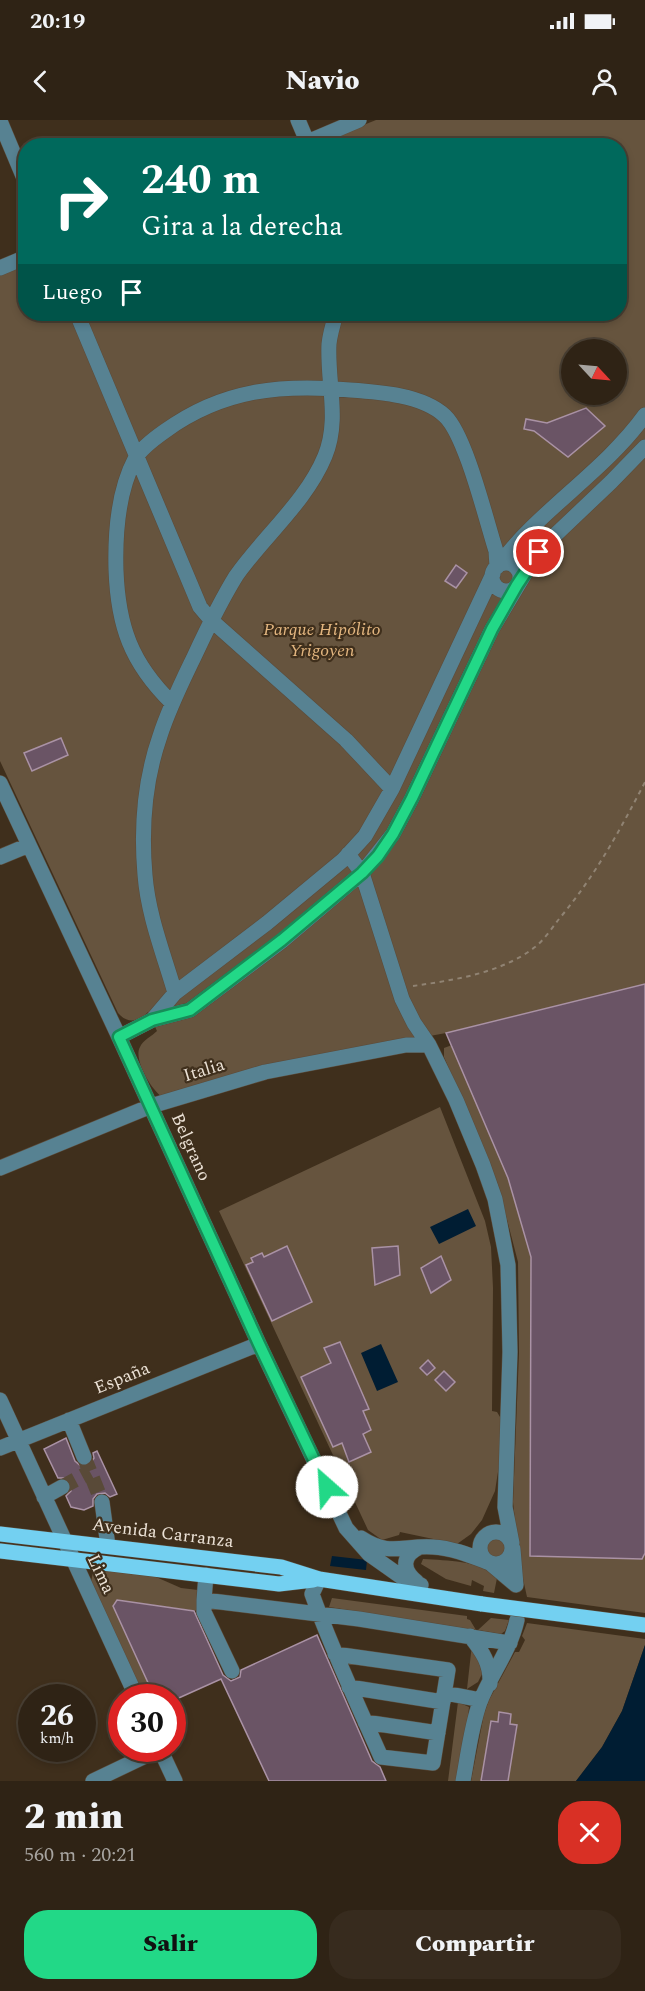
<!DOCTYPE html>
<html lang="es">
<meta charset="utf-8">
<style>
body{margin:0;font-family:Spectral,serif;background:#372b1e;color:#f1f3f6;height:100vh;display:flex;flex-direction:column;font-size:22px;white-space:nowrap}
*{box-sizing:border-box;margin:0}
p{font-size:20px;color:#a7a4a0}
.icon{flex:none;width:33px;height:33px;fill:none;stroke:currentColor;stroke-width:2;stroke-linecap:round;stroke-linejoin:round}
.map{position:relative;height:1661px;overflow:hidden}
.panel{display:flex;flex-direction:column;background:#2f2315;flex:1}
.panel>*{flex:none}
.banner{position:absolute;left:18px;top:18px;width:609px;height:183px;border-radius:24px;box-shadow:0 3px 9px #0003,0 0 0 2px #4a4034;background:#00695c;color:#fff;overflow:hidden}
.needle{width:39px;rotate:116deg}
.fabs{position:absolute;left:561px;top:219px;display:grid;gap:12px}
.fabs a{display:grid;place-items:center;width:66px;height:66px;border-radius:50%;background:#2f2315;box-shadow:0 3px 9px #0003,0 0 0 2px #4a4034;font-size:30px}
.speed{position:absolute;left:18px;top:1564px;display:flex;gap:12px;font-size:30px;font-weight:700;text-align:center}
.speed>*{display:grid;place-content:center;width:78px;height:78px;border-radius:50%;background:#2f2315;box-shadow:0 3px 9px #0003,0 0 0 2px #4a4034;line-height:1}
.speed small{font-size:15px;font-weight:400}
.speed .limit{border:9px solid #d22;background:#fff;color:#111}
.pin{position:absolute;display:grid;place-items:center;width:51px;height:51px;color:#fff;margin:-26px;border:3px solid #fff;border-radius:50%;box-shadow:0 2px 6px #0007}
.me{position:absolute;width:66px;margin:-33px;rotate:334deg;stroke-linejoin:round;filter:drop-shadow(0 0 4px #0008)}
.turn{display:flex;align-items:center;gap:21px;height:126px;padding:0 24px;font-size:27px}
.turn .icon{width:78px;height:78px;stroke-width:2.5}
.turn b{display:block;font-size:42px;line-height:51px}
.then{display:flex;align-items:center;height:57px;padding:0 24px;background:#0003;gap:12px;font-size:22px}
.round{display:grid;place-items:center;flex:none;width:63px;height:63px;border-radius:24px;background:#372b1e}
.headline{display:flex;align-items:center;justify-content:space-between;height:102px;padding:0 24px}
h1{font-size:36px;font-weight:800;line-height:45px}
.button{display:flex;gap:12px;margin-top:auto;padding:12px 24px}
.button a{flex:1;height:69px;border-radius:24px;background:#22d887;color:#111;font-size:24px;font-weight:800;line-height:69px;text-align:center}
.button a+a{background:#372b1e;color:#f1f3f6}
.status{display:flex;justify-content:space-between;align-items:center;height:42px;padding:0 30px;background:#2f2315;direction:ltr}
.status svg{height:16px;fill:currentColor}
header{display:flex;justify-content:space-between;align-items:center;height:78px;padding:0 24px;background:#2f2315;font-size:27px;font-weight:800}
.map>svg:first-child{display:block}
.green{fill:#66543e;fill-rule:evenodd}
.water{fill:#001d33}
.building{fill:#6a5465;stroke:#aa92a5;stroke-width:1.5}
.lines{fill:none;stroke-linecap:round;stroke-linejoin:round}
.minor-tunnel{stroke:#594a38;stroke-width:15;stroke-dasharray:15 8;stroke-linecap:butt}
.minor-casing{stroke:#5b4b3a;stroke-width:16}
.major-casing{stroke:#5b4b3a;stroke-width:16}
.path{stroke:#908373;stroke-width:2;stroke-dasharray:4.5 4.5;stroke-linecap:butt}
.minor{stroke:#578292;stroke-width:15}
.major{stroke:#73d0f1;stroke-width:15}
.major-bridge-casing{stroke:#5b4b3a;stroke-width:16;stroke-linecap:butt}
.major-bridge{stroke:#73d0f1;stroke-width:15}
.route-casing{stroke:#168c58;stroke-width:15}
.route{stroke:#22d887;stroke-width:10}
.labels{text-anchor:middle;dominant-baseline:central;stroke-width:4.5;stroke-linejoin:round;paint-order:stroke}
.park-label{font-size:18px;font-style:italic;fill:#e2b57f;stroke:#3f2f1c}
.street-label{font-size:18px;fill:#ebe1d5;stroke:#3f2f1c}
</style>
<div class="status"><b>20:19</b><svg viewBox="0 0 49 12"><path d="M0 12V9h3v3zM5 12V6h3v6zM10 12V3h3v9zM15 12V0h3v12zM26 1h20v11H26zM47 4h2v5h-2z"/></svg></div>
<header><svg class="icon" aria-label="back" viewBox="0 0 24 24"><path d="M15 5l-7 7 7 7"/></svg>Navio<svg class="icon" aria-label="person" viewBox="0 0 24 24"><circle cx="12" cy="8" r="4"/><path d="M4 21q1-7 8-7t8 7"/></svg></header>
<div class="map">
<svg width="645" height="1661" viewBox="0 0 645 1661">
<rect width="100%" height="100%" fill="#3f2f1c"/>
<path class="green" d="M 376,0 L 645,0 L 645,864 L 446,913 L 267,946 L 161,976 C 151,969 133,939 140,927 C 143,920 152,916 157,911 L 148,892 C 139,902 127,904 118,893 L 0,641 L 0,156 L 25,145 L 26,194 L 620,194 L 620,26 L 314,25 ZM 572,230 L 616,230 L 616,274 L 572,274 Z
M 452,925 L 508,1058 L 531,1137 L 635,1439 L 642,1439 L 645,1427 L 645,1493 L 527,1477 L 520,1445 L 513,1382 L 519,1233 L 518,1142 L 498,1065 L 444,937 L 444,928 Z
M 440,987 L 485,1101 L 491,1127 L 493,1168 L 492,1291 L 497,1292 L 503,1302 L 500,1339 L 495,1371 L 482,1400 L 471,1414 L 457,1424 L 400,1412 L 399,1415 L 382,1420 L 368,1410 L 219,1091 Z
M484 1428a12 12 0 1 1 24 0a12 12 0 1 1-24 0Z
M 423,1439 C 449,1441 476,1439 497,1458 L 494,1473 L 483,1471 L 484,1466 L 472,1460 L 471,1466 L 446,1459 L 421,1444 Z
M 101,1449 L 156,1457 L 181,1468 L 198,1470 L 198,1491 L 117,1480 L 113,1485 L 155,1578 L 145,1578 L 91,1462 L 93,1452 Z
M 332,1478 L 467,1496 L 467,1499 L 470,1500 L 476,1510 L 329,1487 Z
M 491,1498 L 509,1500 L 505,1511 L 501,1514 L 478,1510 Z
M 527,1503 L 645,1519 L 645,1525 L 622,1591 L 602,1627 L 576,1661 L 508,1661 L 517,1605 L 510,1604 L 499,1592 L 498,1602 L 491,1601 L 481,1661 L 471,1661 L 484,1594 L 489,1580 L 515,1532 L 519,1532 L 525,1520 L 522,1516 Z
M 472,1524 L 475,1527 L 482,1554 L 478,1562 L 467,1569 Z
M 458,1582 L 469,1587 L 467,1608 L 457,1661 L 448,1661 Z"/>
<path class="water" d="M 468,1089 L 476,1106 L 439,1124 L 430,1107 Z
M 381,1224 L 398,1262 L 377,1271 L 361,1233 Z
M 332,1436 L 367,1440 L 366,1450 L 330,1446 Z
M 645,1525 L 645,1661 L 576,1661 L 602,1627 L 622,1591 Z"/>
<path class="building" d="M 586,288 L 605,306 L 568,337 L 534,311 L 524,309 L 526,299 L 547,303 Z
M 456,445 L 467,453 L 456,468 L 445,461 Z
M 61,618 L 68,635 L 32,651 L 24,633 Z
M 645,864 L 645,1433 L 642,1439 L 530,1436 L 531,1137 L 508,1058 L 446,913 Z
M 287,1126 L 312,1182 L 272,1201 L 246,1145 L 253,1142 L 251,1138 L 262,1133 L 264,1137 Z
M 398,1126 L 400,1155 L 375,1165 L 372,1128 Z
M 441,1136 L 451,1160 L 431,1173 L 421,1148 Z
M 340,1222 L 369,1289 L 363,1291 L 371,1310 L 363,1314 L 371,1332 L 349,1342 L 342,1323 L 333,1327 L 301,1257 L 331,1243 L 324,1228 Z
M 428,1240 L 435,1248 L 427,1255 L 420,1248 Z
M 444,1251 L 455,1262 L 446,1271 L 435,1260 Z
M 66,1318 L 75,1341 L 82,1347 L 91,1343 L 94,1338 L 93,1333 L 97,1331 L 117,1374 L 110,1377 L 105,1373 L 97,1374 L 93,1379 L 93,1386 L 84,1390 L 71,1387 L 66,1376 L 71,1371 L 71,1363 L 66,1358 L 58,1358 L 44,1329 Z
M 117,1480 L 194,1491 L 223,1555 L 231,1561 L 240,1557 L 241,1550 L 317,1515 L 372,1641 L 380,1647 L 386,1661 L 269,1661 L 221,1559 L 172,1581 L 172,1578 L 155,1578 L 113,1486 Z
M 499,1592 L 511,1594 L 510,1604 L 517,1605 L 508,1661 L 481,1661 L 491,1601 L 498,1602 Z"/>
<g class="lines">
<path class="minor-tunnel" d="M 84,1337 L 102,1382
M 62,1367 L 90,1352"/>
<defs>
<path id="minor" d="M 298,0 L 309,26
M 0,1 L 26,63
M 298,26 L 359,0
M 0,148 L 26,137
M 77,194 L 200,487 L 211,500 L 346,620 L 392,669
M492 457a14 14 0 1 1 28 0a14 14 0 1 1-28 0Z
M 497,447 C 539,390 604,352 645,295
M 172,583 C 131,543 118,506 116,450 C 115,414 118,371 135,339 C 141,328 155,318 165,311 C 223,269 281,264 350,270 C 379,272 423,275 445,296 C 466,316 486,400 496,431 L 497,447
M 0,663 L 119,917 L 259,1224 L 346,1408 L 369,1434 L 403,1458 L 421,1465
M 348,734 L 362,753 L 402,879 L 414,903 L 429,925 L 456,980 L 483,1045 L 495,1079 L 508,1145 L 510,1232 L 505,1387 L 512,1423
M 0,737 L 29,725
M 175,873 C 164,835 148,795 145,755 C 141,709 145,659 160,616 C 169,588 182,562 194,537 C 207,509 220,482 236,456 C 264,416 306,382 325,336 C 340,299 327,263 329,224 C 330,214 333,204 336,194
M 152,900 L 175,873 L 267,803 L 343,740 L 365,716 L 392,669 L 493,454
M 119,917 L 152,900 L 190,890 L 282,821 L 362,753 L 393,714 L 412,678 L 492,509 L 529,447 L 551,419 L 611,362 L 645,327
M 0,1048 L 151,986 L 265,952 L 406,925 L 429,925
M 0,1280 L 137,1578
M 69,1300 L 84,1337
M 0,1328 L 259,1224
M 44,1377 L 62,1367
M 102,1382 L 108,1426
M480 1428a16 16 0 1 1 32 0a16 16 0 1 1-32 0Z
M 361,1418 C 390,1437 402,1425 433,1427 C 452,1428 469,1435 487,1442
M 491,1444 L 516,1465 L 513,1429
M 206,1455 L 204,1480 L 359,1499 L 510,1523
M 319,1459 L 312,1474 C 332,1530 357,1583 381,1637 L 433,1643 L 448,1550 L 335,1534
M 417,1462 C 402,1450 401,1436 420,1427
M 204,1480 L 204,1492 L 232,1551
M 470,1516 C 482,1531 491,1544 490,1564
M 349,1567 L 443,1582
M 445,1573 L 481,1580
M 365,1602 L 438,1613
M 93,1661 L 160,1629 L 175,1661
M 463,1661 C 468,1635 471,1607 480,1582 C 491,1554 510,1531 517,1500"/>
<path id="major" d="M 0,1414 L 281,1447 L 319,1459 L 482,1484
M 0,1431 L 279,1464 L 313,1460"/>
</defs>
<use href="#minor" class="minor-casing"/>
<use href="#major" class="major-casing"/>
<path class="path" d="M 413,866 C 454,860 502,853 535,827 C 544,820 552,808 559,799 C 595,756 619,712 645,662"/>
<use href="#minor" class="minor"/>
<use href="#major" class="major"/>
<defs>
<path id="major-bridge" d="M 482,1484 L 645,1505"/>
</defs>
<use href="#major-bridge" class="major-bridge-casing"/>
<use href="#major-bridge" class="major-bridge"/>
</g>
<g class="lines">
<defs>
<path id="route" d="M 327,1367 L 259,1224 L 119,917 L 152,900 L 190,890 L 282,820 L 362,753 L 378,736 L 393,714 L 412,678 L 492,509 L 517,465 L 539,432"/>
</defs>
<use href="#route" class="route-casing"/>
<use href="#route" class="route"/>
</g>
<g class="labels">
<g class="park-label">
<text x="322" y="509">Parque Hipólito<tspan x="322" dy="21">Yrigoyen</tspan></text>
</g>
<g class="street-label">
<text transform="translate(204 950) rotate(-17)">Italia</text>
<text transform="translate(191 1027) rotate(66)">Belgrano</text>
<text transform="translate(122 1258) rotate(-22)">España</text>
<text transform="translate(163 1413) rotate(7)">Avenida Carranza</text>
<text transform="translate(101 1454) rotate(65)">Lima</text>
</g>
</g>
</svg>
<div class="fabs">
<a><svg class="needle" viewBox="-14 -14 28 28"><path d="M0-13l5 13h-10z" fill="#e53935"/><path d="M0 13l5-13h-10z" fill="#a7a4a0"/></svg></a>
</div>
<div class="speed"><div>26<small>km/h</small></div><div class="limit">30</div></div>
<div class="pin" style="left:539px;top:432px;background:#d93025"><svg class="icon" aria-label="arrive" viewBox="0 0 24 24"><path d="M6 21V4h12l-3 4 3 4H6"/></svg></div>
<svg class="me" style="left:327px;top:1367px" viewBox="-20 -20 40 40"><circle r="19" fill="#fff"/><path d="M0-13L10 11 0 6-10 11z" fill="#22d887"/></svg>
<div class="banner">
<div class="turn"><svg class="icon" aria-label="right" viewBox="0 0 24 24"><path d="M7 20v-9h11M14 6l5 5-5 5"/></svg><div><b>240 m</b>Gira a la derecha</div></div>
<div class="then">Luego<svg class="icon" aria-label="arrive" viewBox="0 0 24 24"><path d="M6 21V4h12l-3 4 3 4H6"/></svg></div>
</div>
</div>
<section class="panel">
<div class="headline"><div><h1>2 min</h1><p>560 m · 20:21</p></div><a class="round" style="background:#d93025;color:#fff"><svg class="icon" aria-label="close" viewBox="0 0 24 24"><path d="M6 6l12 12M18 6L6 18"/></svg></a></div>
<div class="button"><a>Salir</a><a>Compartir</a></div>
</section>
